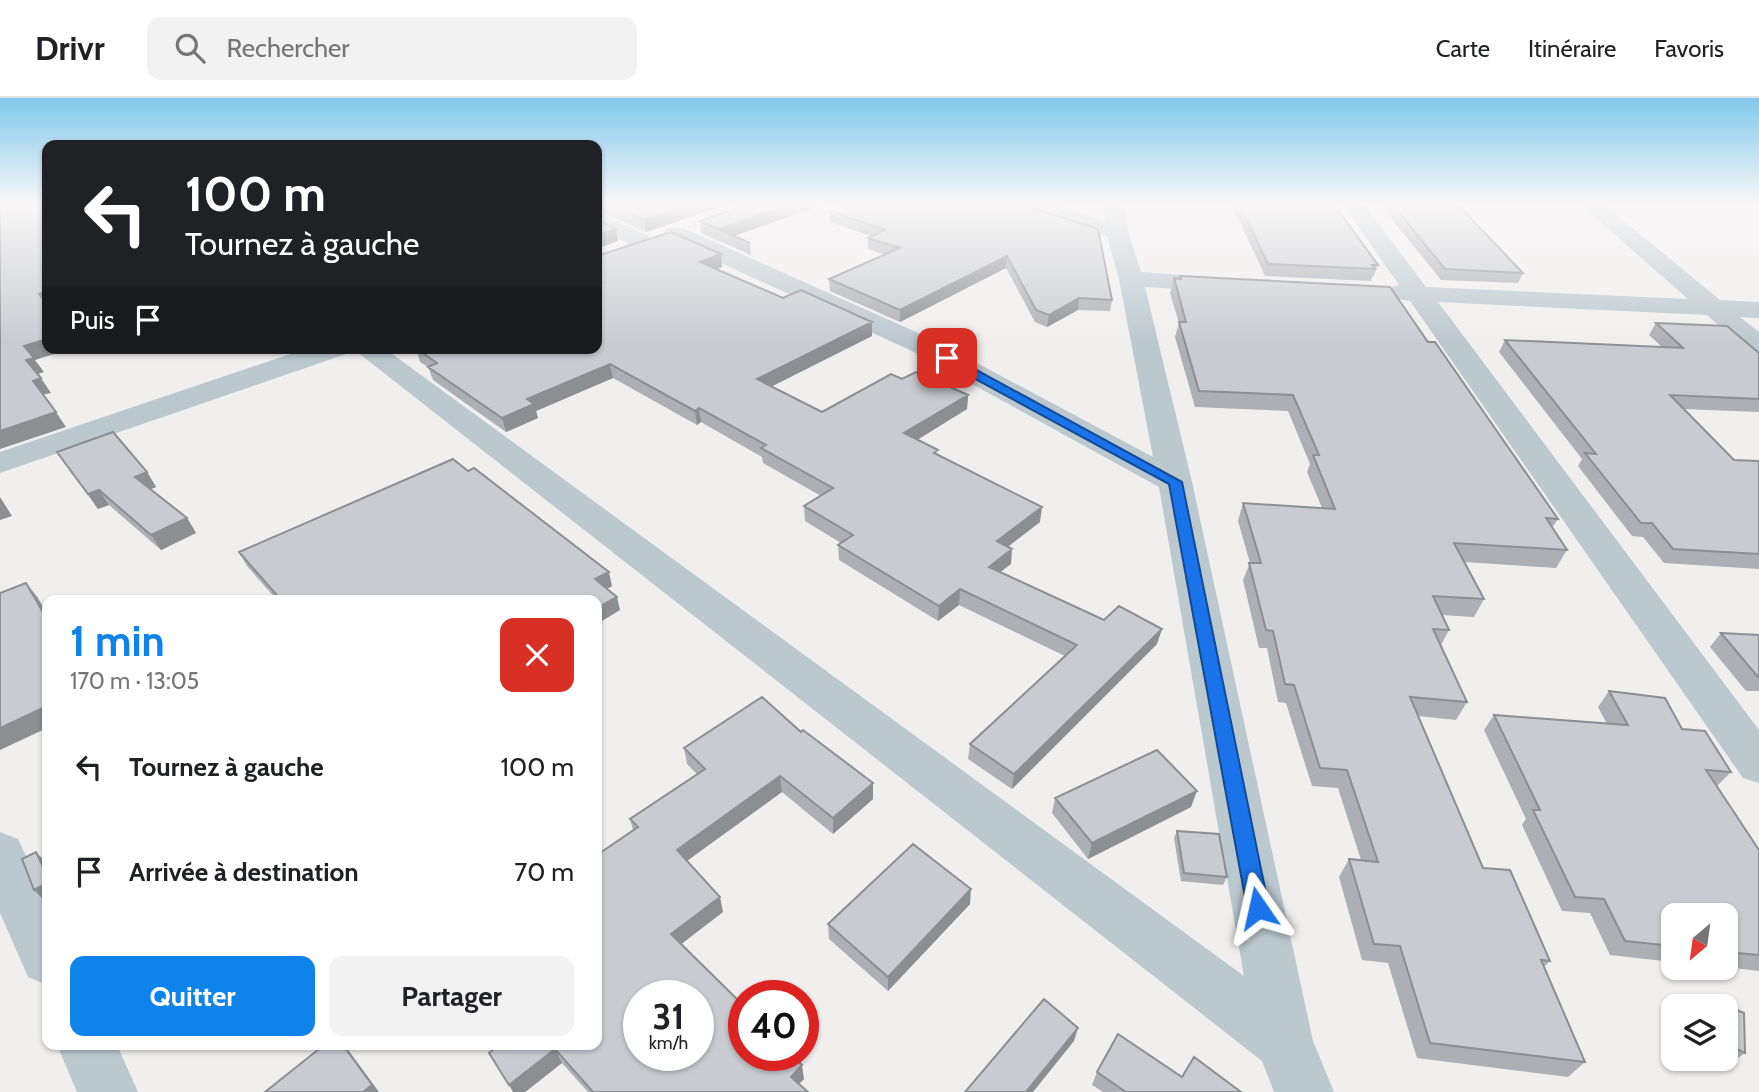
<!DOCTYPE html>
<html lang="fr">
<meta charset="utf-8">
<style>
body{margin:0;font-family:Cabin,sans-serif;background:#f2f2f2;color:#202124;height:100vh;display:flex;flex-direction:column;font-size:26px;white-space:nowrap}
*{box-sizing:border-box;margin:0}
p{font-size:23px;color:#757577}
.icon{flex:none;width:38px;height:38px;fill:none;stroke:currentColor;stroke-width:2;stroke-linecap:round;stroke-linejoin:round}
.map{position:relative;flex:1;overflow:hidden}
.panel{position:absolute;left:42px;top:497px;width:560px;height:455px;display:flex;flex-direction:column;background:#fff;border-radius:14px;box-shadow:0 2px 5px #0004}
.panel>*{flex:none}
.hud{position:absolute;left:42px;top:42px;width:560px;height:214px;border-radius:14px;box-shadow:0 2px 5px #0004;background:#202124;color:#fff;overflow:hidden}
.needle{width:46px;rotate:209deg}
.fabs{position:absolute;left:1661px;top:805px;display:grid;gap:14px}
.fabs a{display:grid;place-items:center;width:77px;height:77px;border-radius:14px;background:#fff;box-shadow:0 2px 5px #0004;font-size:35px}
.speed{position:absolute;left:623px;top:882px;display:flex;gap:14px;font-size:35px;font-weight:700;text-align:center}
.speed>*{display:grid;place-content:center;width:91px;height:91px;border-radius:50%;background:#fff;box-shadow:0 2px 5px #0004;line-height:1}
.speed small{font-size:18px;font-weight:400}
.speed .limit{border:10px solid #d22;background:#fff;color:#111}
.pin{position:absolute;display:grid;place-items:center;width:60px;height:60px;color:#fff;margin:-30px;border-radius:14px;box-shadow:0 4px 10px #0006}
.me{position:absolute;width:77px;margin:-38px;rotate:349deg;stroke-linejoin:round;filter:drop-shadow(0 0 5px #0008)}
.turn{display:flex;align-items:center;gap:24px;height:147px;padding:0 28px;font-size:32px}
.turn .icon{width:91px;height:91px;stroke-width:2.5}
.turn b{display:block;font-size:49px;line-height:60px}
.then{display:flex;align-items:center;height:66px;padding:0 28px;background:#0003;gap:14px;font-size:26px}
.round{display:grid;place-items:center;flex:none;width:74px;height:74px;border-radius:14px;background:#f2f2f2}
.overview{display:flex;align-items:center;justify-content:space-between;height:119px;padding:0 28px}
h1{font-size:42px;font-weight:800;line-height:52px;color:#0e84eb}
.primary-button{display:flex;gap:14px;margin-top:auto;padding:14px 28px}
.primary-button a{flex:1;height:80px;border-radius:14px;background:#0e84eb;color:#fff;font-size:28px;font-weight:800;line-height:80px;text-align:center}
.primary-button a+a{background:#f2f2f2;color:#202124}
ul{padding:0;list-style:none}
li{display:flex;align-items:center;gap:21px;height:105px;padding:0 28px}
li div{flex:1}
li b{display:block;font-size:26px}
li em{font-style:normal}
header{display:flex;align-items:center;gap:42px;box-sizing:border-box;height:98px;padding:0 35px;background:#fff;border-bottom:2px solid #e0e0e0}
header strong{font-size:33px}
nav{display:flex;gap:38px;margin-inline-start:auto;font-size:24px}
.search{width:490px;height:63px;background:#f2f2f2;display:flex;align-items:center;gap:18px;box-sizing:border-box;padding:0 24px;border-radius:14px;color:#757577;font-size:26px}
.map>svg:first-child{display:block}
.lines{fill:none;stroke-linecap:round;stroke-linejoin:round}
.minor{fill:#bbc8ce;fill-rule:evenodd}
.wall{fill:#acafb4}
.shaded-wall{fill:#8c8f92}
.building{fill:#c8ccd1;stroke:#8c8f92;stroke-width:2;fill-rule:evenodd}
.route{fill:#1a73e8;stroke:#114b97;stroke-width:2}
</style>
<header>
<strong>Drivr</strong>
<div class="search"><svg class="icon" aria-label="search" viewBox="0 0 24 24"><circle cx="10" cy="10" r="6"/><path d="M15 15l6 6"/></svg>Rechercher</div>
<nav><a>Carte</a><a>Itinéraire</a><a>Favoris</a></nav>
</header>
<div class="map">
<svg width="1759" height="994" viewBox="0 0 1759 994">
<rect width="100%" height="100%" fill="#f1eeee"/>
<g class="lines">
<path class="minor" d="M 1020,105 L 1052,105 L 1105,123 L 1103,105 L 1125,105 L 1128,134 L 1141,174 L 1224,180 L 1233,182 L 1236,187 L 1233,192 L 1224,194 L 1145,189 L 1192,384 L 1313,943 L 1334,994 L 1274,994 L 1262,963 L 352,250 L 384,250 L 1244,878 L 1159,389 L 914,254 L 667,140 L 664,135 L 667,130 L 683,130 L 934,242 L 1153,359 L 1119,181 L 1107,138 L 1023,109 Z
M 1342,105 L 1363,105 L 1426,189 L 1688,201 L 1579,105 L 1602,105 L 1720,202 L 1759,204 L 1759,220 L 1740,219 L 1759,234 L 1759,256 L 1749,254 L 1707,217 L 1438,204 L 1759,632 L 1759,685 L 1743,680 L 1410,203 L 1390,200 L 1386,195 L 1390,190 L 1399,187 Z
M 597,114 L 653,140 L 656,145 L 653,150 L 637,150 L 597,129 Z
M 308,250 L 350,250 L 346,256 L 0,375 L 0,354 Z
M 0,734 L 18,741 L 47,803 L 47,887 L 28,879 L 0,815 Z
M 57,947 L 117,947 L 138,994 L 77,994 Z"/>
</g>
<path class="wall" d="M 597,105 L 730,105 L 646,134 L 597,112 Z
M 752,105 L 827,105 L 734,138 L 750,145 L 751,157 L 701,135 L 700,123 Z
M 1018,105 L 1112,202 L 1110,213 L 1078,212 L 1047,229 L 1035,224 L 1006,170 L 900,224 L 830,193 L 829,181 L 885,157 L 868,151 L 868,140 L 871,138 L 830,124 L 830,113 Z
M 1231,105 L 1333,105 L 1378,167 L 1373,179 L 1372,179 L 1371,183 L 1265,178 Z
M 1379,105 L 1456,105 L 1523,175 L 1518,185 L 1441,182 Z
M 597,158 L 722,169 L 716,171 L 872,238 L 771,289 L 822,314 L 902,281 L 968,297 L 967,311 L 917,342 L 938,358 L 1040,424 L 1008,448 L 1011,466 L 1000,474 L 1157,546 L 1012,691 L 968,661 L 970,646 L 1065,558 L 959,507 L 938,523 L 839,462 L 838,447 L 841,445 L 805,423 L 804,408 L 821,398 L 763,365 L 762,359 L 701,324 L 697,327 L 613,280 L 536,313 L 538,320 L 506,334 L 433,282 L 428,269 L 420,264 L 416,250 L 597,250 Z
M 1180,178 L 1428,244 L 1558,421 L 1552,430 L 1567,452 L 1556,470 L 1464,464 L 1484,501 L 1474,519 L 1442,517 L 1449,532 L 1441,547 L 1467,604 L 1456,622 L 1418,618 L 1483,770 L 1550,863 L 1544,869 L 1585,964 L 1568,979 L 1417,960 L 1388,865 L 1362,862 L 1339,779 L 1349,761 L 1361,762 L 1338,690 L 1312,688 L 1286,605 L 1278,604 L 1267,550 L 1259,550 L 1243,482 L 1250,465 L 1238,423 L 1243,405 L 1322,410 L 1307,374 L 1310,366 L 1288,313 L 1195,309 L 1175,239 L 1179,225 L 1170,195 L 1174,180 L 1180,181 Z
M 1656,225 L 1759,255 L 1759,314 L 1684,311 L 1734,362 L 1759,363 L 1759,471 L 1664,465 L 1643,439 L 1632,438 L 1578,368 L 1582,361 L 1499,254 L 1505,242 L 1662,249 L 1649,237 Z
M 57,354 L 147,374 L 156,389 L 151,391 L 187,420 L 196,435 L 161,452 L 109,407 L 98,411 Z
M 239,454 L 612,488 L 607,491 L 620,512 L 597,502 L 277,502 L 247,468 Z
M 1721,535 L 1759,537 L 1759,593 L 1746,593 L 1710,549 Z
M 1609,593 L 1682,631 L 1731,674 L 1717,688 L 1759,752 L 1759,873 L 1726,869 L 1726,817 L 1673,817 L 1673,864 L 1610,857 L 1590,815 L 1562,813 L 1522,727 L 1526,721 L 1484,632 L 1494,617 L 1607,626 L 1598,609 Z
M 684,650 L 873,701 L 833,736 L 782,694 L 687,763 L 723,814 L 681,846 L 804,981 L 799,986 L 808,994 L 588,994 L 562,965 L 525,994 L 513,994 L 499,947 L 597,947 L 633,732 L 630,721 L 697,676 L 687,666 Z
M 1055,700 L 1191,709 L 1088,761 L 1052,715 Z
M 1177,733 L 1227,779 L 1223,787 L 1181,783 L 1174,740 Z
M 970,806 L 888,893 L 829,841 L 828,826 Z
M 1712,902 L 1744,915 L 1745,955 L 1735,962 L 1726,957 L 1726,908 L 1704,908 Z
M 1097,974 L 1182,979 L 1241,994 L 1103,994 L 1092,987 Z"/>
<path class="shaded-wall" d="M 695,105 L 730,105 L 646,134 L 644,122 Z
M 794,105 L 827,105 L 734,138 L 719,132 Z
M 616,131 L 618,143 L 597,151 L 597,138 Z
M 721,156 L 722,169 L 702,177 L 700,164 Z
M 1007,158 L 1006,170 L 900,224 L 900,212 Z
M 47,193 L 47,209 L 39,196 Z
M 1079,200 L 1078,212 L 1047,229 L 1049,217 Z
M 872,224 L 872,238 L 758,295 L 757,281 Z
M 47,241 L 47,250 L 73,250 L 35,262 L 44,274 L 35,277 L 26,262 L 24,248 Z
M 610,266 L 613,280 L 536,313 L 538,320 L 506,334 L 502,320 L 527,301 Z
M 41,280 L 51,295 L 42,297 L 33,283 Z
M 968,297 L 967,311 L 904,350 L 904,335 Z
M 699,310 L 701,324 L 697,327 L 695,313 Z
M 56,314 L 66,329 L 0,351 L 0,333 Z
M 147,374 L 156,389 L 144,394 L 135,379 Z
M 99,392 L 109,407 L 98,411 L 88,396 Z
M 0,399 L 12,418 L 0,422 Z
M 1042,409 L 1040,424 L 996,458 L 997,443 Z
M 187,420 L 196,435 L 161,452 L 151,437 Z
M 1012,451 L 1011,466 L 987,484 L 989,469 Z
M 609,474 L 612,488 L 599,495 L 595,481 Z
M 26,485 L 38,500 L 47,516 L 47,521 Z
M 960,491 L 959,507 L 938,523 L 939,508 Z
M 617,499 L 620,512 L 597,526 L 597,510 Z
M 1162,531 L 1157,546 L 1012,691 L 1014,676 Z
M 47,608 L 47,630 L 0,652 L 0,630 Z
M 780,678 L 782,694 L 681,767 L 677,752 Z
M 873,685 L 873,701 L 833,736 L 833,720 Z
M 1197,693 L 1191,709 L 1088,761 L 1092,745 Z
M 36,754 L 47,765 L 47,774 L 44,771 Z
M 47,785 L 47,805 L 34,792 Z
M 971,791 L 970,806 L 888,893 L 888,879 Z
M 720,799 L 723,814 L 676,850 L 671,836 Z
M 1078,930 L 1074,943 L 1033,994 L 1026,994 Z
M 331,947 L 348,947 L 346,949 L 379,994 L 363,994 Z
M 555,951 L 562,965 L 525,994 L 513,994 L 509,987 Z
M 802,967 L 804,981 L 793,992 L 791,979 Z"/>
<path class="building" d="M 0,105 L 47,105 L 47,193 L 39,196 L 47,205 L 47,241 L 24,248 L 34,260 L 26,262 L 41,280 L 33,283 L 56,314 L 0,333 Z
M 606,105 L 695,105 L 644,122 Z
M 752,105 L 794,105 L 719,131 L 750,145 L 700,123 Z
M 852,105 L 1018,105 L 1098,131 L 1112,202 L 1079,200 L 1049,217 L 1036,212 L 1007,158 L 900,212 L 829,181 L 900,150 L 868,140 L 885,132 L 830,113 Z
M 1239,105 L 1333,105 L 1378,167 L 1372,167 L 1375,171 L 1268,166 Z
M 1391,105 L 1456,105 L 1523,175 L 1445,171 Z
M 597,121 L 616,131 L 597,138 Z
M 671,134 L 721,156 L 700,164 L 783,200 L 801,192 L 872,224 L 757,281 L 822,314 L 891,276 L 902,281 L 916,274 L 968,297 L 904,335 L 938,352 L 934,355 L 1042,409 L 997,443 L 1012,451 L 989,469 L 1104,522 L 1119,508 L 1162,531 L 1014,676 L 970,646 L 1077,547 L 960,491 L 939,508 L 838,447 L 853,437 L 804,408 L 833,390 L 761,350 L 766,347 L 699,310 L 695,313 L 610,266 L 527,301 L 534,306 L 502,320 L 428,269 L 437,265 L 416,250 L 597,250 L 597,158 Z
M 1180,178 L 1390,189 L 1428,244 L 1435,244 L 1558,421 L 1546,420 L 1567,452 L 1454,445 L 1484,501 L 1433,498 L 1449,532 L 1433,531 L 1467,604 L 1410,599 L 1483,770 L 1510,772 L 1550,863 L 1541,862 L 1585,964 L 1430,945 L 1400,848 L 1374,846 L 1349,761 L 1378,764 L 1347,672 L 1320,670 L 1294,587 L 1285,586 L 1273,533 L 1266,532 L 1249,465 L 1261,465 L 1243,405 L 1335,411 L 1313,357 L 1319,357 L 1293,297 L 1199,293 L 1179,224 L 1186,224 L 1174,180 L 1181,181 Z
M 1656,225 L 1727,228 L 1759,255 L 1759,301 L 1670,297 L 1734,362 L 1759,363 L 1759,456 L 1673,451 L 1652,425 L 1641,425 L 1585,355 L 1596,356 L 1505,242 L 1683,250 Z
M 113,334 L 147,374 L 135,379 L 187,420 L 151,437 L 99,392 L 88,396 L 57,354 Z
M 453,361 L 468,373 L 474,370 L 609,474 L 595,481 L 617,499 L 597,510 L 597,502 L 281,502 L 239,454 Z
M 26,485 L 47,521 L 47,608 L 0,630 L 0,495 Z
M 1721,535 L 1759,537 L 1759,579 L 1758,579 Z
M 1609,593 L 1665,600 L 1682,631 L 1705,633 L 1731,674 L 1706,672 L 1759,752 L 1759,857 L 1726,854 L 1726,817 L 1673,817 L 1673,848 L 1625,843 L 1604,801 L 1575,799 L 1533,712 L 1540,712 L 1494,617 L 1628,627 Z
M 762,599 L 801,634 L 803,632 L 873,685 L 833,720 L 780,678 L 677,752 L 720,799 L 671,836 L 744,908 L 744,957 L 792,957 L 802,967 L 791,979 L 808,994 L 593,994 L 555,951 L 509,987 L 489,955 L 499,947 L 597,947 L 597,757 L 638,729 L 630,721 L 705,671 L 684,650 ZM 639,898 L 698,898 L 698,957 L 639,957 Z
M 1157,652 L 1197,693 L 1092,745 L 1055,700 Z
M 1177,733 L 1219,736 L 1227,779 L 1184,775 Z
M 913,746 L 971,791 L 888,879 L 828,826 Z
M 36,754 L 44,771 L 47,769 L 47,785 L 34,792 L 22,761 Z
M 1044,901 L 1078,930 L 1026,994 L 965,994 Z
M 1712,902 L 1744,915 L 1745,955 L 1726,946 L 1726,908 L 1713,908 Z
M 1118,936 L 1182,979 L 1194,959 L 1241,994 L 1126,994 L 1097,974 Z
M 324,947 L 343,947 L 372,987 L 363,994 L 265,994 Z"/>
<linearGradient id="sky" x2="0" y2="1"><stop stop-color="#80c8ec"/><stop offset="0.43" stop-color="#f9f7f7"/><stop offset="1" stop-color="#f9f7f7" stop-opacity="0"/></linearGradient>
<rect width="1759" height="245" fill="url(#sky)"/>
<path class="route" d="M 942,258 L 951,258 L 1182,384 L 1269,810 L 1266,817 L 1258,820 L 1250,817 L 1247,810 L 1169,386 L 942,263 Z"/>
</svg>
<div class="fabs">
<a><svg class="needle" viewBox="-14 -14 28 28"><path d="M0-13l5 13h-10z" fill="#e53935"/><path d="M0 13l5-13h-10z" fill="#757577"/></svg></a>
<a><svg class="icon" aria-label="layers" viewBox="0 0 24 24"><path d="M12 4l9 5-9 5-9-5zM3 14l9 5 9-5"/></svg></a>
</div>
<div class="speed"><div>31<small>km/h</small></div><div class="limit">40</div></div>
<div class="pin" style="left:947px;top:260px;background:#d93025"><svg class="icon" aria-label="arrive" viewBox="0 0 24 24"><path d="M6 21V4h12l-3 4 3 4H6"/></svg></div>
<svg class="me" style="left:1258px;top:810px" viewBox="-20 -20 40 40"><path d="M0-17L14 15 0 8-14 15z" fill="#1a73e8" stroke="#fff" stroke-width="4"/></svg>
<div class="hud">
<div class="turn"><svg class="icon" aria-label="left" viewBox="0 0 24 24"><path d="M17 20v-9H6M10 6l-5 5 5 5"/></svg><div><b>100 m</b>Tournez à gauche</div></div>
<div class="then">Puis<svg class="icon" aria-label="arrive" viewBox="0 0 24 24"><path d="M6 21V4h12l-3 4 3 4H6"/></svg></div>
</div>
<section class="panel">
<div class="overview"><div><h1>1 min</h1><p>170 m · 13:05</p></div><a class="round" style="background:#d93025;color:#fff"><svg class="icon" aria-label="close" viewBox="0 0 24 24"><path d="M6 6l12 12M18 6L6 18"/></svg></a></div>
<ul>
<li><svg class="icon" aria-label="left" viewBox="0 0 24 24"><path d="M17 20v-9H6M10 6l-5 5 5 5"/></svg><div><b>Tournez à gauche</b></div><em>100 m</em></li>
<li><svg class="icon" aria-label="arrive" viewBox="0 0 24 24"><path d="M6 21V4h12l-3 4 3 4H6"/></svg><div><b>Arrivée à destination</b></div><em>70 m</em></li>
</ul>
<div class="primary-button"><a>Quitter</a><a>Partager</a></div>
</section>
</div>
